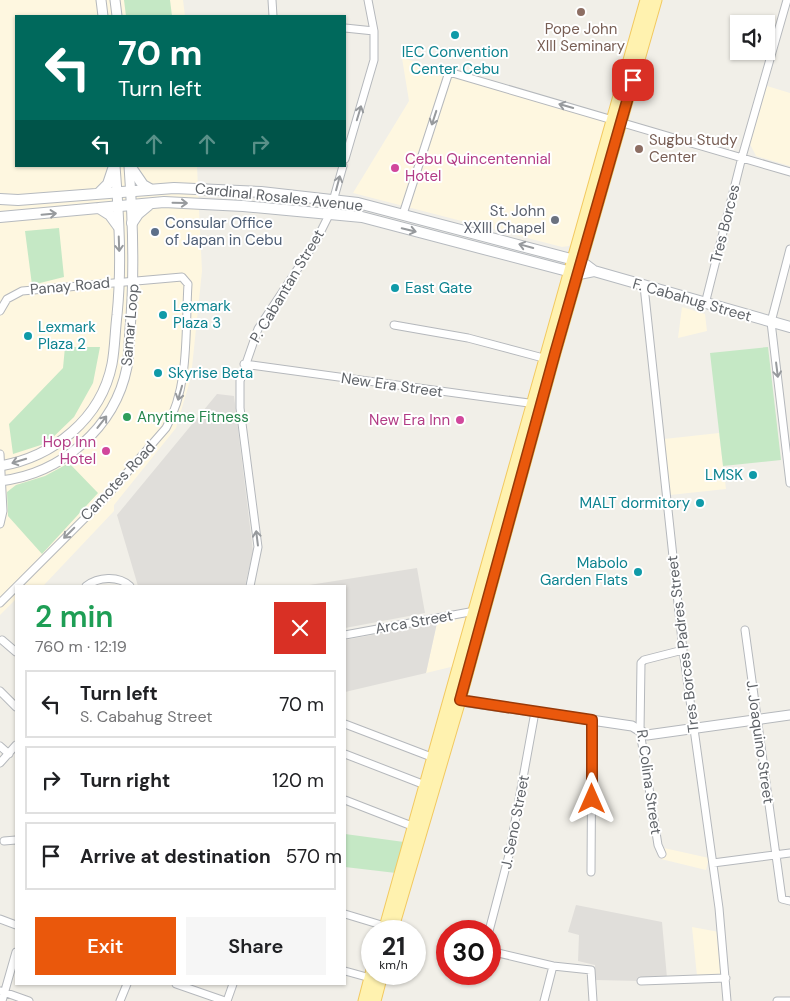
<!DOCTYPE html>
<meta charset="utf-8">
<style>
body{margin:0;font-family:"DM Sans",sans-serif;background:#f6f6f6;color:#202124;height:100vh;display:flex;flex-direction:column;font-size:19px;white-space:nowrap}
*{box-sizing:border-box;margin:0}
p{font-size:16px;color:#757577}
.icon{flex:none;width:28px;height:28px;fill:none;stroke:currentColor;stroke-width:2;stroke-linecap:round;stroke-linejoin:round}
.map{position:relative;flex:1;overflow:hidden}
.details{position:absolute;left:15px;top:585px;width:331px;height:400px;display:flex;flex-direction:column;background:#fff;border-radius:0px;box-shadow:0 1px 4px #0004}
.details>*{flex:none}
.top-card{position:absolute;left:15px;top:15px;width:331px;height:152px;border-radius:0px;box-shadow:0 1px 4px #0004;background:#00695c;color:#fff;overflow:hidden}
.fabs{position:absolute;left:730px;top:15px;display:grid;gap:10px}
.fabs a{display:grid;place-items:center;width:45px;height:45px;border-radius:0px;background:#fff;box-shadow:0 1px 4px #0004;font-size:25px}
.speed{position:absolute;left:361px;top:920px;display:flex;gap:10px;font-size:25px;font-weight:700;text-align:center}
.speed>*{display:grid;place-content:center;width:65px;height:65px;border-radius:50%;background:#fff;box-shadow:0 1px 4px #0004;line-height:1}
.speed small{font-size:12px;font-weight:400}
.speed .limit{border:8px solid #d22;background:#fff;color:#111}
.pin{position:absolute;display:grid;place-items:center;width:42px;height:42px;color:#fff;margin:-21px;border-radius:10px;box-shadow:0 2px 8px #0006}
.me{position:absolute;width:55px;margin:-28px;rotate:0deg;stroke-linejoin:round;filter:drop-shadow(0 0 4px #0008)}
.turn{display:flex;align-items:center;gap:18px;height:105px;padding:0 20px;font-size:22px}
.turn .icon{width:65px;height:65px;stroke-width:2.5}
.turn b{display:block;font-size:35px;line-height:42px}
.lanes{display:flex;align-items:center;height:48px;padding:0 20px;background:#0003;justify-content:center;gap:25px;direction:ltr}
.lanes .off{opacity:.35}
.round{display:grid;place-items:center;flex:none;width:52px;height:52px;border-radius:0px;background:#f6f6f6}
.overview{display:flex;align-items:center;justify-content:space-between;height:85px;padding:0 20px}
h1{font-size:30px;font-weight:600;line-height:38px;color:#1e9e55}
.action{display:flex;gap:10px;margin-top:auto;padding:10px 20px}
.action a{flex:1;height:58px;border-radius:0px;background:#ea580c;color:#fff;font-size:20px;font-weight:600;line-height:58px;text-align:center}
.action a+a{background:#f6f6f6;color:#202124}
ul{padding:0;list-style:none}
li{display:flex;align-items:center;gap:15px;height:68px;margin:0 10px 8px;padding:0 10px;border:2px solid #e0e0e0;border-radius:0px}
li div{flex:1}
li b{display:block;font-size:19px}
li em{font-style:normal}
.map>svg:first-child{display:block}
.commercial{fill:#fef7e0}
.industrial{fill:#e0deda}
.green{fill:#c5e8c5}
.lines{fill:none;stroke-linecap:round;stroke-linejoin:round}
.minor-casing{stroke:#b5b8bc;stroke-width:9}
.tertiary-casing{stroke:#b5b8bc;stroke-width:11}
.secondary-casing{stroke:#b6babf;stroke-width:12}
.primary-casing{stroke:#f2c960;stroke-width:13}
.minor{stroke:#fff;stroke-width:7}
.tertiary{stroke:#fff;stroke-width:9}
.secondary{stroke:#fff;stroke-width:10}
.primary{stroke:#fff2af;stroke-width:11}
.oneway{stroke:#979a9d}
.route-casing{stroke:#983908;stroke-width:12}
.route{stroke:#ea580c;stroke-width:9}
.education-dot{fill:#8d6e63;stroke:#fff;stroke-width:2}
.culture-dot{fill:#0f9aa8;stroke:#fff;stroke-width:2}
.hotel-dot{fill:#d1479c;stroke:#fff;stroke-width:2}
.worship-dot{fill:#6b7280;stroke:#fff;stroke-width:2}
.service-dot{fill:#5c6f8a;stroke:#fff;stroke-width:2}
.leisure-dot{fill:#2e9e5b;stroke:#fff;stroke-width:2}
.labels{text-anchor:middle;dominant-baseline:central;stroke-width:4;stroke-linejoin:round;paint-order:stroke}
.education-label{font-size:15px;fill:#785e54;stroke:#fff}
.culture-label{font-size:15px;fill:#0d838f;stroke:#fff;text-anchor:start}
.hotel-label{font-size:15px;fill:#b23c85;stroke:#fff;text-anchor:end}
.street-label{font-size:15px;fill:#5f6368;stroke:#fff}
.worship-label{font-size:15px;fill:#5b616d;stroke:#fff;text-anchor:end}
.service-label{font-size:15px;fill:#4e5e75;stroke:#fff;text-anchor:start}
.leisure-label{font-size:15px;fill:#27864d;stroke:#fff;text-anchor:start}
</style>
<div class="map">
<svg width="790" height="1001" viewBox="0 0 790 1001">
<rect width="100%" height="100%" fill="#f1efe8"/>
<path class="commercial" d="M 0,0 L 183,0 L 185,16 L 16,16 L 16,166 L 197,166 L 202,271 L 191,377 L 176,428 L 114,505 L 114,511 L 44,585 L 16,586 L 16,599 L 0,615 Z
M 402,58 L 608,119 L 573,242 L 569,246 L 562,247 L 353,193 L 409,101 Z
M 767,86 L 790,93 L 790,166 L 756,156 L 750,144 Z
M 682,307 L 705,314 L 707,331 L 678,338 Z
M 719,433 L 726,489 L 670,495 L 664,439 Z
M 466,617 L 455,666 L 426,673 L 437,623 Z
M 664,848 L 709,858 L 706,870 L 661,859 Z
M 692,927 L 719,932 L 722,976 L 697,976 Z"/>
<path class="industrial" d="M 217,394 L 234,396 L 253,551 L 245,586 L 138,586 L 117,515 Z
M 417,568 L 425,613 L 345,628 L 345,586 L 303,586 Z
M 437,623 L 426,673 L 345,692 L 345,640 Z
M 576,905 L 662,922 L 667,978 L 640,981 L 595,980 L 595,965 L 578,961 L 579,935 L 568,932 Z"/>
<path class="green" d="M 124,0 L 170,0 L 172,16 L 126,16 Z
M 59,228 L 64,277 L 32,285 L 25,231 Z
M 65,347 L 100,347 L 93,383 L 74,417 L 47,443 L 13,454 L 9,424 L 63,368 Z
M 768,347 L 781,460 L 723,466 L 710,353 Z
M 69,463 L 98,493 L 42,554 L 8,516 L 7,492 L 16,485 L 45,476 Z
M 345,834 L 404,842 L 396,873 L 345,867 Z"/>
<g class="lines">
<defs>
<path id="minor" d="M 272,0 L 273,16
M 345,28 L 374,31
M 345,159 L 374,60 L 374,31 L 368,0
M 403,214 L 449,72 L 790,172
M 790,249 L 771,322 L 790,483
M 644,286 L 683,650 L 719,908 L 727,1001
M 705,304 L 742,157 L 787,0
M 0,311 L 7,299 L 22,291 L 182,277 L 188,284 C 185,332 190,385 166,428 L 104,499 L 0,603
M 394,325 L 468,338 L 547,359
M 244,364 L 536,404
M 0,454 L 3,511 L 0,524
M 86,586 C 98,577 118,575 130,586
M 250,586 L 258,547 L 240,408 L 240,381 L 258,329 L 316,241 L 329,215 L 343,166
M 745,630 L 782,899 L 790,901
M 345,635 L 475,611
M 2,640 L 16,652
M 0,691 L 16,707
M 345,724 L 434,758
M 0,746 L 9,754
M 345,754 L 425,785
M 0,763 L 16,745
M 345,800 L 417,828
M 4,841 L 16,840
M 662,854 L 658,845 L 640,731 L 641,663 L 644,660 L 683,650
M 713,863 L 790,853
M 591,872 L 592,721
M 345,914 L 388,927
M 0,919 L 16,925
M 489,931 L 509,855 L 535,712
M 490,951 L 553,966 L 591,970 L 593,1001
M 345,971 L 374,979
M 641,981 L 726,978
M 176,984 L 225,1001
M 1,991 L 29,1001
M 2,1001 L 16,952
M 120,1001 L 127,984
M 227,1001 L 233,984
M 544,1001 L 553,966
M 777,1001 L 790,1001"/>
<path id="tertiary" d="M 101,0 L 103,16
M 115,0 L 117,16
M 0,466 C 53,457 101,419 112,364 C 115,348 115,331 117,315 C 122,266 119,216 115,166
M 0,481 C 61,474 115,428 127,367 C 129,355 129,342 130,329 C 135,275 133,221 129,166
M 455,700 L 632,726 L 647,735 L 790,715"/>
<path id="secondary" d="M 130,166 L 143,185 L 150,189
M 98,194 L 108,184 L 114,166
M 0,199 L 18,200 L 174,188 L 261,192 L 358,203 L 582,262 L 594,271 L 790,327
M 99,208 L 110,215 L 118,226
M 0,217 L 164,202 L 243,206 L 362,217 L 579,274 L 594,271
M 132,223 L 138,214 L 150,204"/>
<path id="primary" d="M 384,931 L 646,0
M 392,931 L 460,700 L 555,353 L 656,0
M 364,1001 L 372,970
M 375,1001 L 382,974"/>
</defs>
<use href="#minor" class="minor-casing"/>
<use href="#tertiary" class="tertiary-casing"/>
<use href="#secondary" class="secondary-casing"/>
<use href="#primary" class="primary-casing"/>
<use href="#minor" class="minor"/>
<use href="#tertiary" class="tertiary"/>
<use href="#secondary" class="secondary"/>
<use href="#primary" class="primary"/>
</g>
<defs><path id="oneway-shaft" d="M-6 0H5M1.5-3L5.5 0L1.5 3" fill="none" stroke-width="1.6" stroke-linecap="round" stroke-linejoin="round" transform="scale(1.25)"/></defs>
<g class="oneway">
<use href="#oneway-shaft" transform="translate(566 106) rotate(-164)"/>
<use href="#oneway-shaft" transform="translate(359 113) rotate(-73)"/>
<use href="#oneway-shaft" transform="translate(434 118) rotate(108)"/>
<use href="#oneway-shaft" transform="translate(338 183) rotate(-75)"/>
<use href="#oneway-shaft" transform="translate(180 203) rotate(1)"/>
<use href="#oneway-shaft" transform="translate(49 214) rotate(-5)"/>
<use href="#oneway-shaft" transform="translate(409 230) rotate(14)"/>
<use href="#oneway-shaft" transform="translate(119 244) rotate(88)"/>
<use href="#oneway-shaft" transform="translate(526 246) rotate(-165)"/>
<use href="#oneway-shaft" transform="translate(777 370) rotate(83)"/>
<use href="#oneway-shaft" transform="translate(180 393) rotate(106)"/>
<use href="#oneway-shaft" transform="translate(102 422) rotate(-52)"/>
<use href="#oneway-shaft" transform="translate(19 461) rotate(163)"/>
<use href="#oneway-shaft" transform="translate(69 533) rotate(135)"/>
<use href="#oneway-shaft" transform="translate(257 538) rotate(-97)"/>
</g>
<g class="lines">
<defs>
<path id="route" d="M 592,799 L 592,720 L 460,700 L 555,353 L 633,80"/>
</defs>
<use href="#route" class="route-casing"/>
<use href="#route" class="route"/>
</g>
<g class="education-dot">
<circle cx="581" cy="12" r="5"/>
<circle cx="639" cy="149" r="5"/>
</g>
<g class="culture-dot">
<circle cx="455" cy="35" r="5"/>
<circle cx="395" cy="288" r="5"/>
<circle cx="163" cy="315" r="5"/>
<circle cx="28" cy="336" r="5"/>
<circle cx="158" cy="373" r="5"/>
<circle cx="753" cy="475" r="5"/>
<circle cx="700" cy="503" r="5"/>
<circle cx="638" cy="572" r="5"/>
</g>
<g class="hotel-dot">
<circle cx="395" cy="168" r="5"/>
<circle cx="460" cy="420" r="5"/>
<circle cx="106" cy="451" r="5"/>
</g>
<circle class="worship-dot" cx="555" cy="220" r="5"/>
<circle class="service-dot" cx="155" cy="232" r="5"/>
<circle class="leisure-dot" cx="127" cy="417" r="5"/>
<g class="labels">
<g class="education-label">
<text x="581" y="29">Pope John<tspan x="581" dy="17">XIII Seminary</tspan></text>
<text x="649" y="140" text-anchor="start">Sugbu Study<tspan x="649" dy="17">Center</tspan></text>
</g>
<g class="culture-label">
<text x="455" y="52" text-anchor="middle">IEC Convention<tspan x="455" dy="17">Center Cebu</tspan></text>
<text x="405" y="288">East Gate</text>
<text x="173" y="306">Lexmark<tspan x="173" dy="17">Plaza 3</tspan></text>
<text x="38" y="327">Lexmark<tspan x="38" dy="17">Plaza 2</tspan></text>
<text x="168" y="373">Skyrise Beta</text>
<text x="743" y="475" text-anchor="end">LMSK</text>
<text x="690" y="503" text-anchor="end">MALT dormitory</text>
<text x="628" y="563" text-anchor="end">Mabolo<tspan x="628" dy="17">Garden Flats</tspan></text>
</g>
<g class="hotel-label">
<text x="405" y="159" text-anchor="start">Cebu Quincentennial<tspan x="405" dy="17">Hotel</tspan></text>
<text x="450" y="420">New Era Inn</text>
<text x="96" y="442">Hop Inn<tspan x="96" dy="17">Hotel</tspan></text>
</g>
<g class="street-label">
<text transform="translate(279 197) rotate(6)">Cardinal Rosales Avenue</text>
<text transform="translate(725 224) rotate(-76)">Tres Borces</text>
<text transform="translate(70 286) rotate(-5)">Panay Road</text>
<text transform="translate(287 286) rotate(-59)">P. Cabantan Street</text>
<text transform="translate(692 300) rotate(16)">F. Cabahug Street</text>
<text transform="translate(130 325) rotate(-85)">Samar Loop</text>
<text transform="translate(392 385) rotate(8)">New Era Street</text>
<text transform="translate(118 481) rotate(-47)">Camotes Road</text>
<text transform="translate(414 622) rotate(-10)">Arca Street</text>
<text transform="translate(683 644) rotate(-97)">Tres Borces Padres Street</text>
<text transform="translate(760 742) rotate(82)">J. Joaquino Street</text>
<text transform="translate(649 782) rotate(82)">R. Colina Street</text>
<text transform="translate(515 822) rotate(-79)">J. Seno Street</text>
</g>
<g class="worship-label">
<text x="545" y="211">St. John<tspan x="545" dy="17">XXIII Chapel</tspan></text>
</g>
<g class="service-label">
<text x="165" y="223">Consular Office<tspan x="165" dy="17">of Japan in Cebu</tspan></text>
</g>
<g class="leisure-label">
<text x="137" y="417">Anytime Fitness</text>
</g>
</g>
</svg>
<div class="fabs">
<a><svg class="icon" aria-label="sound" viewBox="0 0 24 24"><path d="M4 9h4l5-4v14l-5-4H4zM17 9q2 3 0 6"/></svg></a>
</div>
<div class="speed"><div>21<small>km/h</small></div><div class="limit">30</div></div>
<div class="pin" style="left:633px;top:80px;background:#d93025"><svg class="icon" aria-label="arrive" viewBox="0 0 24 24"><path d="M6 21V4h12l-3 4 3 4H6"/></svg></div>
<svg class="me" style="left:592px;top:799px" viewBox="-20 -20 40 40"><path d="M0-17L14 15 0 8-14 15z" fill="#ea580c" stroke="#fff" stroke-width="4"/></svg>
<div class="top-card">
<div class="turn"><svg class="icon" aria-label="left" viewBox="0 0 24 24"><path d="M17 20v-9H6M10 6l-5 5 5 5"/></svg><div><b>70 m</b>Turn left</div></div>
<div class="lanes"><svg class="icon" aria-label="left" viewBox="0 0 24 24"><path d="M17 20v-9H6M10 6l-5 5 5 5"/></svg><svg class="icon off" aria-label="ahead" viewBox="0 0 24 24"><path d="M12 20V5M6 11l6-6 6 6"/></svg><svg class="icon off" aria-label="ahead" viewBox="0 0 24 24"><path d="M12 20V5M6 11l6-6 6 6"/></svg><svg class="icon off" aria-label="right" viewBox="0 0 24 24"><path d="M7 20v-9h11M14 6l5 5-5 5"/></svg></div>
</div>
<section class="details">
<div class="overview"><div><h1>2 min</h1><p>760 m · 12:19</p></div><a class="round" style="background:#d93025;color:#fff"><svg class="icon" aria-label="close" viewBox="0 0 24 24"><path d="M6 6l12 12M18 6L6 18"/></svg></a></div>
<ul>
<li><svg class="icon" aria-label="left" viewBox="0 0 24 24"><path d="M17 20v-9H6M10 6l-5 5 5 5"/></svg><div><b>Turn left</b><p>S. Cabahug Street</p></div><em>70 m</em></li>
<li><svg class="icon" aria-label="right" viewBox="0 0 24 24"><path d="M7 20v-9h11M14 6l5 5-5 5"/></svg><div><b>Turn right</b></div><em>120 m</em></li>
<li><svg class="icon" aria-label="arrive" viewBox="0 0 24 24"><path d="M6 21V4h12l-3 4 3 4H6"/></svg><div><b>Arrive at destination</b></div><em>570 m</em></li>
</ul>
<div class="action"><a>Exit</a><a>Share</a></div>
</section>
</div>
